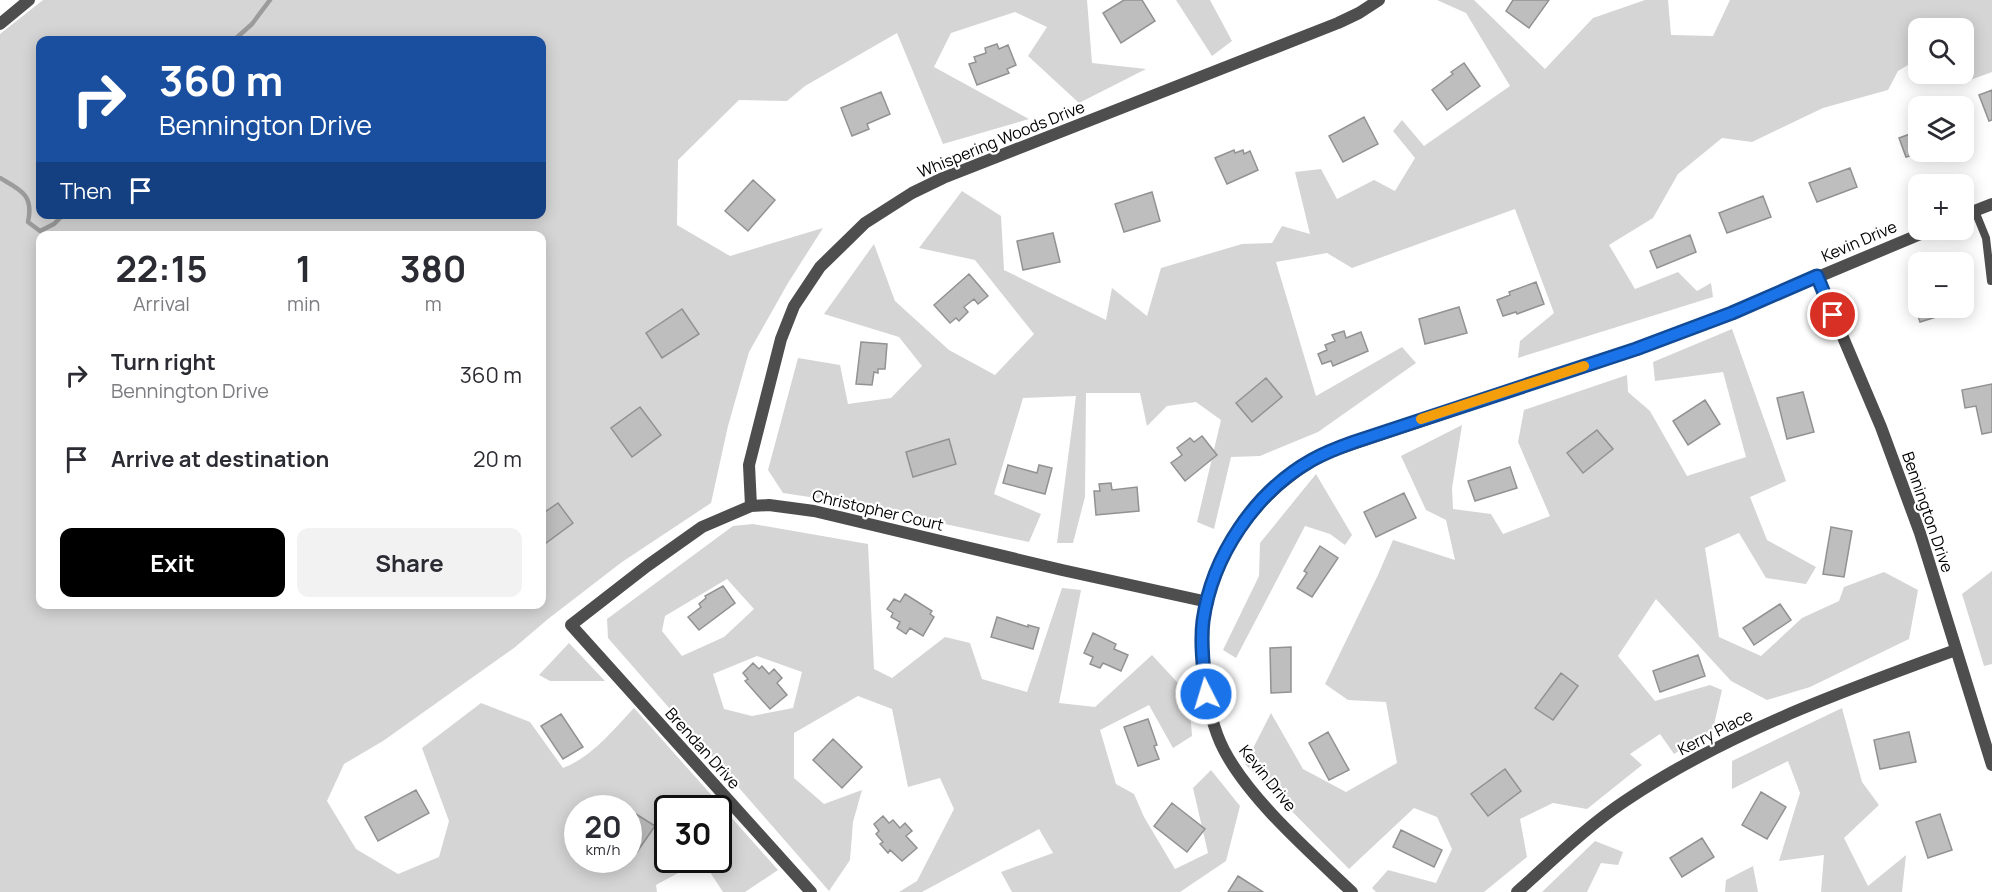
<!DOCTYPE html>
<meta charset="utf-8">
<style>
body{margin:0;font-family:Manrope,sans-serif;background:#f2f2f3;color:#2b2b33;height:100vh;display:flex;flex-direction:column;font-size:22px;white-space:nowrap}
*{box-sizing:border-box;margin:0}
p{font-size:20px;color:#7c7c81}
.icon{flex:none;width:33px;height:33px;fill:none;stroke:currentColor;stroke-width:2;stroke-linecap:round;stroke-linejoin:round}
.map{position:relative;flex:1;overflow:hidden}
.panel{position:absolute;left:36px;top:231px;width:510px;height:378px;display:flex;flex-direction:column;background:#fff;border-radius:12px;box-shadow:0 3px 15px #0003}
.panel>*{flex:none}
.banner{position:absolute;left:36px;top:36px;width:510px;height:183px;border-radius:12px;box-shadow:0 3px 15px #0003;background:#1a4fa0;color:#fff;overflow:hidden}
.buttons{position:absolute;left:1908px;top:18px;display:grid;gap:12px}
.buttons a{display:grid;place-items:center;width:66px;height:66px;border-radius:12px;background:#fff;box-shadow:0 3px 15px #0003;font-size:30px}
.speed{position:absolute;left:564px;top:795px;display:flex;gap:12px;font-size:30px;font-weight:700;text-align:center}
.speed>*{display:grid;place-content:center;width:78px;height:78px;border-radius:50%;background:#fff;box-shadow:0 3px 15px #0003;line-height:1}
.speed small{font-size:15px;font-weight:400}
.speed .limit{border:3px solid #111;border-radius:9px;background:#fff;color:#111}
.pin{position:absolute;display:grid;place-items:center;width:51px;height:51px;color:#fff;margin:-26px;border:3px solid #fff;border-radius:50%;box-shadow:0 2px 6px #0007}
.me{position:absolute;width:66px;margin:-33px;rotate:355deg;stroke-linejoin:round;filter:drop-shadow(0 0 4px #0008)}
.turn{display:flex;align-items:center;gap:21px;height:126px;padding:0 24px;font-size:27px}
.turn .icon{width:78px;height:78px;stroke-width:2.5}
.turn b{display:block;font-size:42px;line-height:51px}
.then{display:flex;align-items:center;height:57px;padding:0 24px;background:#0003;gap:12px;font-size:22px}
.eta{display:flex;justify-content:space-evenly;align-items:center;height:102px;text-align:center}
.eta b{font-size:36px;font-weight:700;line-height:42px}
.action{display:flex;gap:12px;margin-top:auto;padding:12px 24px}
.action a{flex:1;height:69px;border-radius:12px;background:#000;color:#fff;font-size:24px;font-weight:700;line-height:69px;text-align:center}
.action a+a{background:#f2f2f3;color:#2b2b33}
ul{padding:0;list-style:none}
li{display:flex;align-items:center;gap:18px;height:84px;padding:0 24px}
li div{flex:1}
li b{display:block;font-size:22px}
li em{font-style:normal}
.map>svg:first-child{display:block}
.green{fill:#d5d5d5;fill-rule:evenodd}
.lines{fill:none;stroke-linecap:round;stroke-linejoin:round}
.stream{stroke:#9c9c9c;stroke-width:4.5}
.building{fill:#bebebe;stroke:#929292;stroke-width:1.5}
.service{stroke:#4e4e4e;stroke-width:8}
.minor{stroke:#4e4e4e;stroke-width:12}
.route-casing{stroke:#114b97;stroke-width:15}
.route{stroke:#1a73e8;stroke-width:10}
.slow{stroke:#f59e0b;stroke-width:10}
.labels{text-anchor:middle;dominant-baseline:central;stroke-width:4.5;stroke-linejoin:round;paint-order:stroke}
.street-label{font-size:16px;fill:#000;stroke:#fff}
</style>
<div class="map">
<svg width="1992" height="892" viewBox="0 0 1992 892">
<rect width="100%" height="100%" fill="#fff"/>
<path class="green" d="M 43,0 L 1087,0 L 1092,63 L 1146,69 L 1079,103 L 1028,56 L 1047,27 L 1015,12 L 951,33 L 934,67 L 1029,119 L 943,144 L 897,33 L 805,86 L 787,101 L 739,100 L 678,160 L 677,225 L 730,256 L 823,228 L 788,283 L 749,352 L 728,426 L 711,503 L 622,562 L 548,619 L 514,648 L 383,741 L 344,764 L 327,801 L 356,849 L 398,874 L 439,857 L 449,821 L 422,748 L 481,703 L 530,722 L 563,768 C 592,757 613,730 634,708 L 778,870 L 745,892 L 723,892 L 702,860 L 656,885 L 657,892 L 0,892 L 0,34 ZM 40,40 L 542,40 L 542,214 L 40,214 ZM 40,236 L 542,236 L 542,604 L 40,604 ZM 578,808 L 628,808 L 628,860 L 578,860 ZM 668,808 L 718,808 L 718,860 L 668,860 Z
M 1176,0 L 1210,0 L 1232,41 L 1212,56 Z
M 1437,0 L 1474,0 L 1545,69 L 1593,18 L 1645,0 L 1668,0 L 1671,35 L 1713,36 L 1730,0 L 1992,0 L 1992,72 L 1959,84 L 1943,74 L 1964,74 L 1964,28 L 1918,28 L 1918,59 L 1898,71 L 1888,90 L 1823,108 L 1752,142 L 1722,138 L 1678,174 L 1653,218 L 1609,245 L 1635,289 L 1678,272 L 1697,291 L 1711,283 L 1713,297 L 1518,358 L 1520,341 L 1554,313 L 1515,209 L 1352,268 L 1327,253 L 1276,262 L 1316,396 L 1402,347 L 1416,363 L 1318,432 L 1260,456 L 1231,457 L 1214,529 L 1197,522 L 1221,420 L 1196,402 L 1167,406 L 1147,426 L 1140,393 L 1086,393 L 1085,497 L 1073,543 L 1057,543 L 1076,396 L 1023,398 L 994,494 L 1041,514 L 1029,542 L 843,502 L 783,493 L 768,470 L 798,358 L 840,365 L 848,404 L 891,398 L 922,366 L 899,337 L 824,314 L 874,244 L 895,301 L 949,350 L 995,375 L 1034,334 L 975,260 L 919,248 L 962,191 L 1001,216 L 1004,270 L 1106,320 L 1112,288 L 1147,316 L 1161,268 L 1242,244 L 1272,243 L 1282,226 L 1310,234 L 1295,172 L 1321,169 L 1337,199 L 1374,180 L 1395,191 L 1415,158 L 1393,131 L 1402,120 L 1424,146 L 1510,86 L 1466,13 Z
M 1732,329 L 1786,481 L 1750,497 L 1767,540 L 1816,567 L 1806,584 L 1766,578 L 1739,533 L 1705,548 L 1719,637 L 1761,656 L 1802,618 L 1839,601 L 1844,587 L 1884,572 L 1918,590 L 1909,639 L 1810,687 L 1767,700 L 1731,681 L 1656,599 L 1618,656 L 1655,701 L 1710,685 L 1722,690 L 1713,729 L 1674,754 L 1660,734 L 1630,754 L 1642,765 L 1587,809 L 1553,803 L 1520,819 L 1527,857 L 1484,892 L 1376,892 L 1372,888 L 1388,870 L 1436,883 L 1452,849 L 1437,817 L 1414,808 L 1349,869 L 1245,764 L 1271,713 L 1303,769 L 1346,792 L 1397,763 L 1386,702 L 1348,700 L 1325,684 L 1378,575 L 1393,540 L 1455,560 L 1446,520 L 1426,510 L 1401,456 L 1462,425 L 1452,488 L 1453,509 L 1491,514 L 1503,534 L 1550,516 L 1518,442 L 1524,410 L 1627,375 L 1628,392 L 1650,411 L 1687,476 L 1746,457 L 1723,372 L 1655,381 L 1653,362 Z
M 1316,474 L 1352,535 L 1345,545 L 1330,534 L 1305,526 L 1236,658 L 1223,650 L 1259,576 L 1260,543 Z
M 753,524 L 868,544 L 874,669 L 892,678 L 945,637 L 970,643 L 982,679 L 1027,692 L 1062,588 L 1081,590 L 1059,703 L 1095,707 L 1152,655 L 1189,695 L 1192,736 L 1173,748 L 1149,705 L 1100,730 L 1116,784 L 1134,794 L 1144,817 L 1175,869 L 1208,853 L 1193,788 L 1211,770 L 1240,806 L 1226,861 L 1180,892 L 1012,892 L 1001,872 L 1053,853 L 1039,829 L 922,892 L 899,892 L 917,881 L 954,809 L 940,778 L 908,787 L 892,709 L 858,696 L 794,733 L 794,778 L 824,804 L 862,790 L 853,822 L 850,860 L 829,891 L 608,638 L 607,619 L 733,526 ZM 727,579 L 754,609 L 724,637 L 682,656 L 662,631 L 665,616 ZM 757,656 L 802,672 L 793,708 L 752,716 L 724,709 L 713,674 Z
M 1992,571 L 1992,664 L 1984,666 L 1962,594 Z
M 569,643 L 605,681 L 550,681 L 539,675 Z
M 1842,708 L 1862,782 L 1879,805 L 1844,838 L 1868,886 L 1906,855 L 1902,892 L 1821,892 L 1824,855 L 1779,861 L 1800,793 L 1788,761 L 1732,789 L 1732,761 Z
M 1595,841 L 1623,852 L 1618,865 L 1601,863 L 1587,892 L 1542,892 Z
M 1753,866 L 1758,892 L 1725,892 L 1726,880 Z"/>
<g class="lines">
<path class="stream" d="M 234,40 L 252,24 L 270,0
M 0,178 C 21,190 34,195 28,222 L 40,231 L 54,224 L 64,214"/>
</g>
<path class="building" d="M 1124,0 L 1142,0 L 1155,21 L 1121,43 L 1103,13 Z
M 1513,0 L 1549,0 L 1529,28 L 1506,11 Z
M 997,44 L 999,49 L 1008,45 L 1016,65 L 1007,69 L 1009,73 L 977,85 L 969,64 L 976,62 L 974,57 L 986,53 L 985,48 Z
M 1464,63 L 1480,86 L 1447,110 L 1432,90 L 1453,74 L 1451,72 Z
M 1992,90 L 1992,120 L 1989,121 L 1979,95 Z
M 881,92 L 890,114 L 867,124 L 869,129 L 852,136 L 841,108 Z
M 1364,117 L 1378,144 L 1343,162 L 1329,136 Z
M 1918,131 L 1918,152 L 1922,152 L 1906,157 L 1899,138 Z
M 1234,150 L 1235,153 L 1243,150 L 1244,154 L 1250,151 L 1258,170 L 1227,184 L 1215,158 Z
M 1850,168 L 1857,187 L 1817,202 L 1809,183 Z
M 753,180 L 775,200 L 748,231 L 725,211 Z
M 1152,192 L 1160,221 L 1124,232 L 1115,204 Z
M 1763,196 L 1771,217 L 1727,233 L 1719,213 Z
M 1053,233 L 1060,262 L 1023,270 L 1017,241 Z
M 1690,235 L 1696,252 L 1657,268 L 1650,251 Z
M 969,274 L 988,296 L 978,304 L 974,299 L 964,307 L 968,312 L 959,321 L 956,318 L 950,323 L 934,305 Z
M 1536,282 L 1544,304 L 1517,314 L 1516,312 L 1503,316 L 1497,300 L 1510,295 L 1509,292 Z
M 1918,296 L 1918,308 L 1964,308 L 1964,305 L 1965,308 L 1920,322 L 1912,298 Z
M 1459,307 L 1467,333 L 1425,344 L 1419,319 Z
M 682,309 L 699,334 L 662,358 L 646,333 Z
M 1344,331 L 1346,338 L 1361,332 L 1368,351 L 1333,366 L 1331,361 L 1322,364 L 1318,354 L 1327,350 L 1325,345 L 1335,341 L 1332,335 Z
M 861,342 L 887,344 L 885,369 L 878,369 L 878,373 L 874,372 L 872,385 L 856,384 Z
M 1266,378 L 1282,397 L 1252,422 L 1236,403 Z
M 1992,384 L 1992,432 L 1982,434 L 1976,406 L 1965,408 L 1962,390 Z
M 1803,392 L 1814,432 L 1787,439 L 1777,398 Z
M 1705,400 L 1720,424 L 1688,445 L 1673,421 Z
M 640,407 L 661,435 L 632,457 L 611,428 Z
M 1597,430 L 1613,449 L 1583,473 L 1567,453 Z
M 1202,436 L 1217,455 L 1185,481 L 1171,463 L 1182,455 L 1177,448 L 1190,438 L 1194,442 Z
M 949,439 L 956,464 L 913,477 L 906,452 Z
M 1008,465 L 1037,473 L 1039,465 L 1052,468 L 1045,494 L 1003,483 Z
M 1510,467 L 1517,488 L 1475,501 L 1468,481 Z
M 1111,483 L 1112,490 L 1137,487 L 1139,511 L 1096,515 L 1094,491 L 1100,491 L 1099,484 Z
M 1404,493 L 1416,518 L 1376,537 L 1364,512 Z
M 558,503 L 573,523 L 542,546 L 542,514 Z
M 1831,527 L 1852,531 L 1844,577 L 1823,574 Z
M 1320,546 L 1338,558 L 1312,597 L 1297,588 L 1307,573 L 1304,571 Z
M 723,586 L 735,603 L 699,630 L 688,617 L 701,607 L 699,604 L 706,598 L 705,596 Z
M 905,594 L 932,611 L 930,614 L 934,617 L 923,636 L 910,628 L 906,634 L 897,628 L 900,622 L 891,617 L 893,613 L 887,609 L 894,599 L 900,602 Z
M 1780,604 L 1791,620 L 1754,645 L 1743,628 Z
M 997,617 L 1028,627 L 1028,625 L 1039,628 L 1033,649 L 991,637 Z
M 1093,633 L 1116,644 L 1114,649 L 1128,655 L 1121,671 L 1103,663 L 1100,668 L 1090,664 L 1093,657 L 1084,653 Z
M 1291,647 L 1291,692 L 1271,693 L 1270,648 Z
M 1698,655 L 1705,676 L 1660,692 L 1653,671 Z
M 753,663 L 759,669 L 762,666 L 769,674 L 774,669 L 782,678 L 777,683 L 787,695 L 770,709 L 745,681 L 748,679 L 743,673 Z
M 1561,673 L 1578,686 L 1553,720 L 1535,708 Z
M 561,714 L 583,747 L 563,759 L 541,726 Z
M 1148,719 L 1157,745 L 1154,746 L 1159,759 L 1138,766 L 1124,727 Z
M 1328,732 L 1349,770 L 1329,780 L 1309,743 Z
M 1909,732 L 1916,762 L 1880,769 L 1874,740 Z
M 833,739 L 862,767 L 842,788 L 813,760 Z
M 1505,769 L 1521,791 L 1488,816 L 1471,794 Z
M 416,790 L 429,813 L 378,841 L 365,817 Z
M 1761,792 L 1786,807 L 1767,839 L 1742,825 Z
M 1172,803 L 1205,829 L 1187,852 L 1154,826 Z
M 628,809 L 655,826 L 637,852 L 628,847 Z
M 1940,814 L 1952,850 L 1928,858 L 1916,822 Z
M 883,816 L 889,823 L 893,820 L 900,828 L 905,823 L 912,831 L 906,836 L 917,848 L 902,861 L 890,850 L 888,853 L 880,844 L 883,842 L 876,834 L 879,831 L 874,824 Z
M 1401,830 L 1442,850 L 1434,867 L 1393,847 Z
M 1702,838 L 1714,857 L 1682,877 L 1670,858 Z
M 1238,876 L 1263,892 L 1228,892 Z"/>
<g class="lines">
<path class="service" d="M 1975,211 L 1986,238 L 1991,281"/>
<path class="minor" d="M 0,24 L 29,0
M 1964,215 L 1992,204
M 1817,276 L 1881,427 L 1920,533 L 1992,765
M 751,506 L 749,465 L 781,339 L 794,306 L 820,267 L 865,223 L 912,193 L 943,178 L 1338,23 L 1359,13 L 1379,0
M 811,892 L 571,625 L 647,566 L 702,527 L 751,506 L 769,505 L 814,511 L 1062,570 L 1208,602
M 1352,892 C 1311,853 1250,800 1224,750 C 1212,727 1207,701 1204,675 C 1203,658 1201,638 1203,621 C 1215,547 1263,485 1329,452 L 1636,349 L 1732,313 L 1930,230
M 1517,892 C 1552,861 1586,827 1625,801 C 1726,733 1843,691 1956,650"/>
</g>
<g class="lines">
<defs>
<path id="route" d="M 1206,694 C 1204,671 1200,645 1203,621 C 1212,556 1255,492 1312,460 C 1326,452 1340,447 1354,442 L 1636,349 L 1732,313 L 1817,276 L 1833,315"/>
</defs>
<use href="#route" class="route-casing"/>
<use href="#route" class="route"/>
<path class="slow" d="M 1421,419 L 1584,366"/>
</g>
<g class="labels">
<g class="street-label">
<text transform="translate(1001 139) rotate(-22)">Whispering Woods Drive</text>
<text transform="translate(1859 241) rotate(-23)">Kevin Drive</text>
<text transform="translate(878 510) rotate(13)">Christopher Court</text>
<text transform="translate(1928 512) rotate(71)">Bennington Drive</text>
<text transform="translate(1715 732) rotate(-27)">Kerry Place</text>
<text transform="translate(703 748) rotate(48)">Brendan Drive</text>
<text transform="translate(1268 778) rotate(51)">Kevin Drive</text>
</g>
</g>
</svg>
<div class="buttons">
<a><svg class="icon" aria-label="search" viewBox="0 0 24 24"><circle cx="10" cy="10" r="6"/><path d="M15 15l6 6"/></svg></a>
<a><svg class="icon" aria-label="layers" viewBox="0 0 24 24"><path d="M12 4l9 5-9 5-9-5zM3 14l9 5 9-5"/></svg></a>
<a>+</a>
<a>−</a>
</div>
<div class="speed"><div>20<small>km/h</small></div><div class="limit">30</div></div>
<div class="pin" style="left:1833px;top:315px;background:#d93025"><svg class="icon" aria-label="arrive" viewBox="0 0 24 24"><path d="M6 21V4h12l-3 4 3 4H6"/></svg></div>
<svg class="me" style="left:1206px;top:694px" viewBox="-20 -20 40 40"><circle r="17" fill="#1a73e8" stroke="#fff" stroke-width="3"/><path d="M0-11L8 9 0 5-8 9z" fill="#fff"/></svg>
<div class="banner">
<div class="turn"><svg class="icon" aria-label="right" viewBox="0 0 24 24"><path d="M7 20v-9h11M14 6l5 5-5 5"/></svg><div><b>360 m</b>Bennington Drive</div></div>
<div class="then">Then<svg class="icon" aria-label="arrive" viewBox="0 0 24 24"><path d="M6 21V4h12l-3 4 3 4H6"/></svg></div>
</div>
<section class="panel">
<div class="eta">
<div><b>22:15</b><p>Arrival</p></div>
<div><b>1</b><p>min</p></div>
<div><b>380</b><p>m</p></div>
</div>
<ul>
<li><svg class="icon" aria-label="right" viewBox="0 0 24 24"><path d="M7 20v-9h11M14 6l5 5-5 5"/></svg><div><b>Turn right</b><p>Bennington Drive</p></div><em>360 m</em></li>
<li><svg class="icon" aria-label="arrive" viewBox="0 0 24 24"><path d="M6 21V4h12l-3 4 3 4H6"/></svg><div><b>Arrive at destination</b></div><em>20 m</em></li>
</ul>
<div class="action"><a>Exit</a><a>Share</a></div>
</section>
</div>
